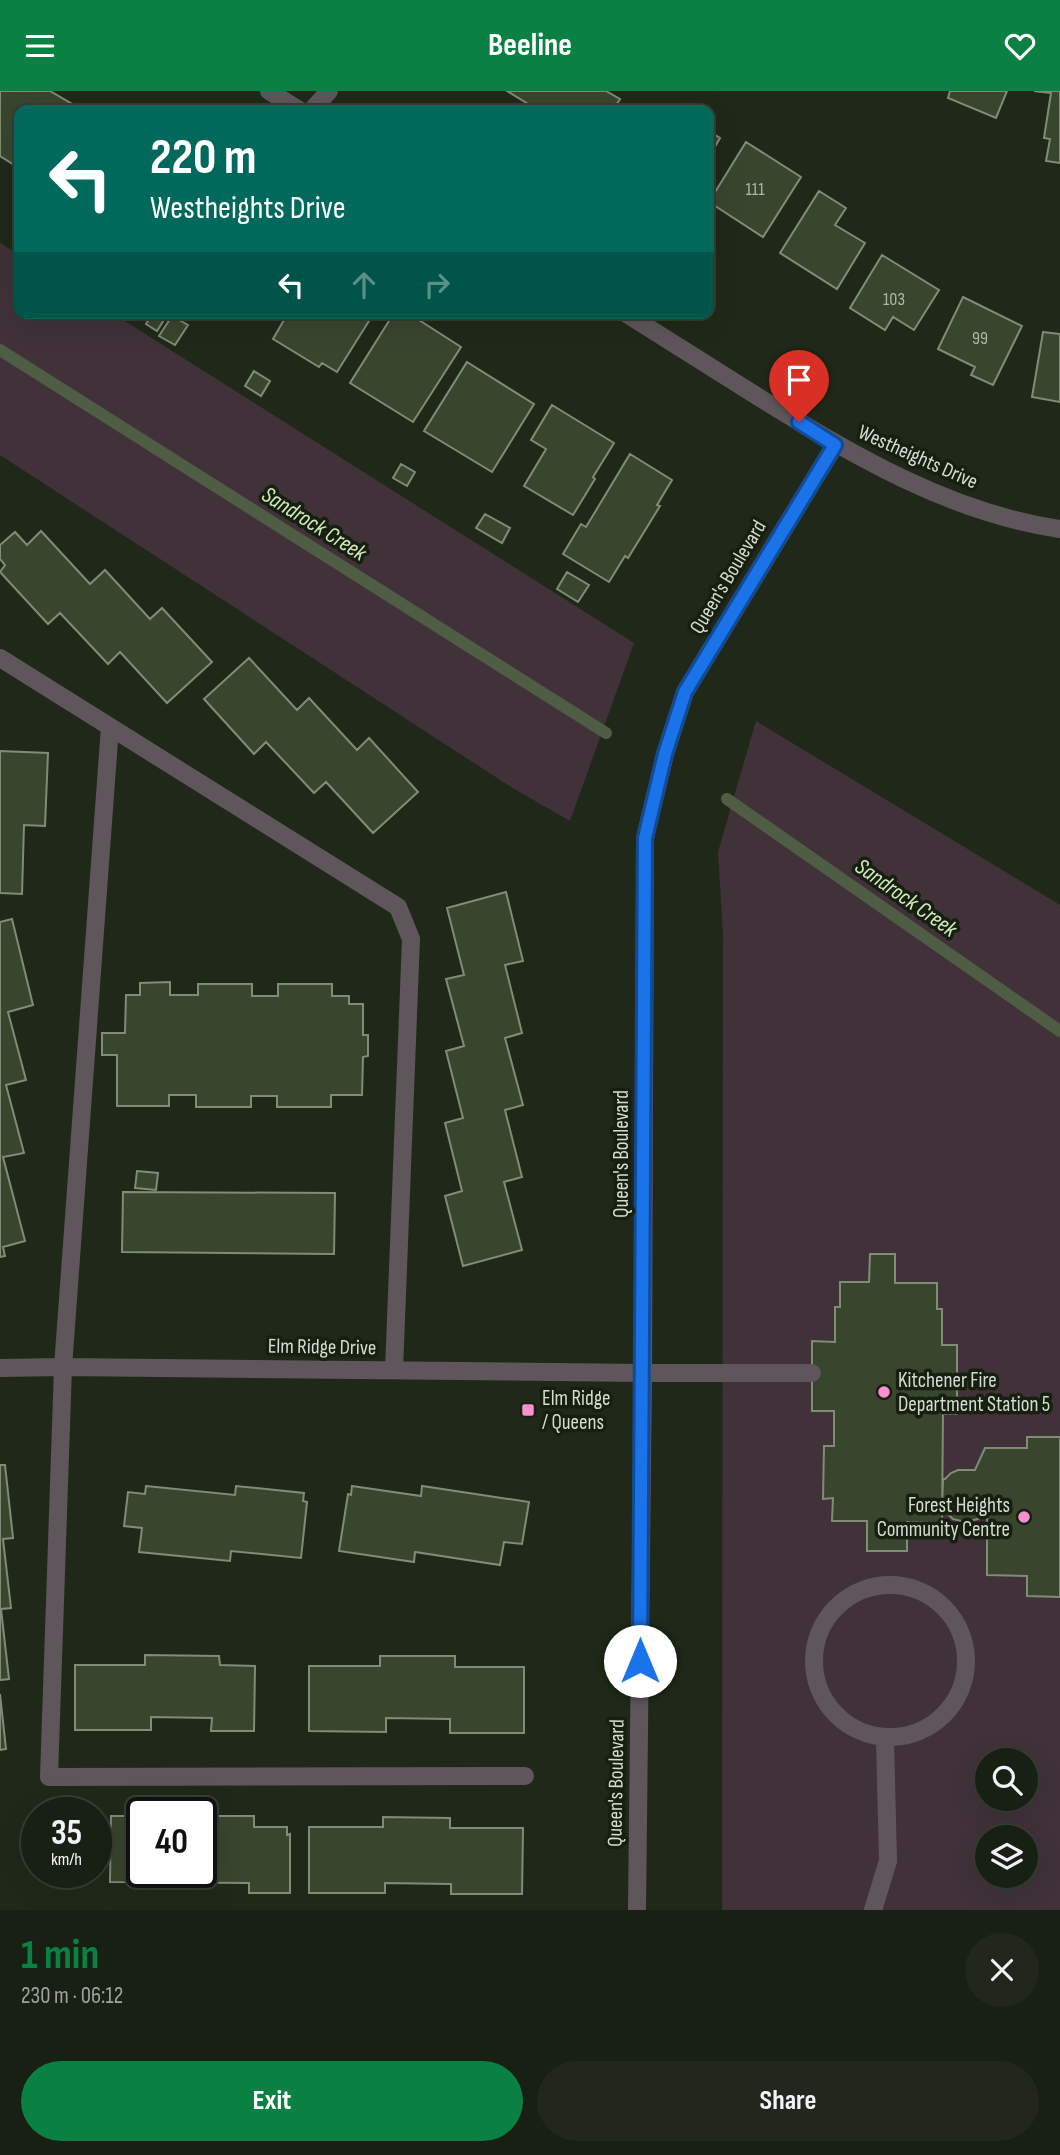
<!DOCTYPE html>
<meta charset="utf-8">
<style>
body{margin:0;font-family:"Sofia Sans Condensed",sans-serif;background:#21271c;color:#f1f3f6;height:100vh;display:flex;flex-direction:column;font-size:26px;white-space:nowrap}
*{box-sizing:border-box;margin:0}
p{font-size:23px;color:#9fa2a0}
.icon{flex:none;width:38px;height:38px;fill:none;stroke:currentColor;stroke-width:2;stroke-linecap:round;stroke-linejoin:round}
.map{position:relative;height:1819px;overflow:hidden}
.side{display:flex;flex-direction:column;background:#181f13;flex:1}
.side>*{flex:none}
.top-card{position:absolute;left:14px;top:14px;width:700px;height:214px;border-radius:14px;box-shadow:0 7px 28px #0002,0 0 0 2px #363d33;background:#00695c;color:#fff;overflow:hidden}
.controls{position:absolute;left:975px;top:1657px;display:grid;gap:14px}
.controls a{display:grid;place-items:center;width:63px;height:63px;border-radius:50%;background:#181f13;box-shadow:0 7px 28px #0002,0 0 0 2px #363d33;font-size:35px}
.speed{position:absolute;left:21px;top:1706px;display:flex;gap:14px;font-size:35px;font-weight:700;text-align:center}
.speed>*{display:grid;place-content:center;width:91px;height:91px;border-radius:50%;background:#181f13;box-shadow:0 7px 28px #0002,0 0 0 2px #363d33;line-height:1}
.speed small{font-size:18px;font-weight:400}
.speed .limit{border:4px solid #111;border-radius:10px;background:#fff;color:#111}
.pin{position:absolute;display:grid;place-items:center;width:60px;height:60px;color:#fff;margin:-72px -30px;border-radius:50% 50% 50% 0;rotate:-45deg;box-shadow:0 0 7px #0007}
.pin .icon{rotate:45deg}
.me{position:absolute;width:77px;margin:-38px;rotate:0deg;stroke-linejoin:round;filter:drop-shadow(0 0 5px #0008)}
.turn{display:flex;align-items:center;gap:24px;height:147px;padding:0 21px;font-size:32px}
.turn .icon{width:91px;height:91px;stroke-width:2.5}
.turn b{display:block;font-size:49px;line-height:60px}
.lanes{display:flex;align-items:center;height:66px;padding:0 21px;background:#0003;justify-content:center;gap:35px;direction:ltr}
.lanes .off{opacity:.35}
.round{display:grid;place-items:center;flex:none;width:74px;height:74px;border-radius:37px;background:#21271c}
.headline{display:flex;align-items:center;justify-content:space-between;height:119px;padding:0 21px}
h1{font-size:42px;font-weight:700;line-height:52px;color:#0b8043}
.primary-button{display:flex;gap:14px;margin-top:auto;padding:14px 21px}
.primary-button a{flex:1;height:80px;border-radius:42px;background:#0b8043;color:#fff;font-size:28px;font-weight:700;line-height:80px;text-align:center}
.primary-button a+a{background:#21271c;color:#f1f3f6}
header{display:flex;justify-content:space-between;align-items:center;height:91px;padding:0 21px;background:#0b8043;color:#fff;font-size:32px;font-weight:700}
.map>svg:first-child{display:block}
.green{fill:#41323a;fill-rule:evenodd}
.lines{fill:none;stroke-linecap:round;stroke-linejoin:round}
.stream{stroke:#4f5d44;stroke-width:12}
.building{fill:#39462e;stroke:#808b78;stroke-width:2}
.minor{stroke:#5f565b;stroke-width:18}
.route-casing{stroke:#114b97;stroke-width:18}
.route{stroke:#1a73e8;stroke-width:12}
.poi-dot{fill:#f790cd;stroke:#171f10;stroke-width:2.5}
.labels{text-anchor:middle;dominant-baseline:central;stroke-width:7;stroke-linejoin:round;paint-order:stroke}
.number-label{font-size:18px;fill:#b0b6a9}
.street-label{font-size:21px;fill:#d7dcd2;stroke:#171f10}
.poi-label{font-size:21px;fill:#d7dcd2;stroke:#171f10;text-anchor:start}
.water-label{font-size:23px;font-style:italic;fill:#d0ebb9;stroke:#171f10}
</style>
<header><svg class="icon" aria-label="menu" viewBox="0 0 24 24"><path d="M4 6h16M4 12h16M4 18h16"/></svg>Beeline<svg class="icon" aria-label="heart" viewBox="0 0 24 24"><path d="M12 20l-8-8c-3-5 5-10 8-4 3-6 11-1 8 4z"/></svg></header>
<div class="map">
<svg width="1060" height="1819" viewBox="0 0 1060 1819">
<rect width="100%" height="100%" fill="#202919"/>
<path class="green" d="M 0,152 L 19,164 L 19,222 L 112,222 L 634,552 L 570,730 L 511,696 L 0,364 Z
M 756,630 L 1060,814 L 1060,1819 L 722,1819 L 723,842 L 718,761 ZM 987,1670 L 1026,1670 L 1026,1708 L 987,1708 ZM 987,1746 L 1026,1746 L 1026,1785 L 987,1785 Z"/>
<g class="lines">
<path class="stream" d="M 0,259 L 606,642
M 727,708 L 1060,940"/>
</g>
<path class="building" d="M 0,0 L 50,0 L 79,17 L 77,19 L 19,19 L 19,77 L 0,65 Z
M 507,0 L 606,0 L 620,8 L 613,19 L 538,19 Z
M 950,0 L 1007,0 L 996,27 L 948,7 Z
M 1034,0 L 1060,0 L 1060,72 L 1046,70 L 1050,48 L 1044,47 L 1051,2 Z
M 709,40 L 720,47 L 709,66 Z
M 746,51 L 801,86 L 763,146 L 709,111 Z
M 819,100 L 846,117 L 835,134 L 865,152 L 837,198 L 780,162 Z
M 882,164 L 939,199 L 914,239 L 893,226 L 885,239 L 850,217 Z
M 963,206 L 1022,235 L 993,294 L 971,284 L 975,276 L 938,258 Z
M 153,222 L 157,222 L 165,227 L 157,240 L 146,233 Z
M 288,222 L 374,222 L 337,281 L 322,272 L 319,276 L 273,248 Z
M 394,222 L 408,222 L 461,256 L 413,331 L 350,292 Z
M 172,225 L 188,234 L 175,254 L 159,245 Z
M 1043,241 L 1060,243 L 1060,311 L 1032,306 Z
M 467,271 L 534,313 L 492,381 L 424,340 Z
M 254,280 L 270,290 L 261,305 L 245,295 Z
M 552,314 L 614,352 L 593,386 L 595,388 L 573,424 L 524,395 L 546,358 L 531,349 Z
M 630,363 L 672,389 L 657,414 L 660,415 L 628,467 L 625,465 L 609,491 L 563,463 L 581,433 L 586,436 Z
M 401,373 L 415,381 L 407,395 L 393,387 Z
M 485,423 L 510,437 L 502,452 L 476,437 Z
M 41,440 L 90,493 L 105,479 L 150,528 L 162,517 L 212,571 L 167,612 L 120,561 L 108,573 L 60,522 L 48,533 L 0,481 L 5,474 L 0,468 L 0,454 L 15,441 L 27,454 Z
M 567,481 L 589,494 L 578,511 L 557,498 Z
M 249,567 L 297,619 L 309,607 L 357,659 L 369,647 L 418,701 L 373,742 L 326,691 L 314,702 L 266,651 L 254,663 L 204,608 Z
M 0,660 L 48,662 L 45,735 L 24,734 L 22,803 L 0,802 Z
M 506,801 L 523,870 L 505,874 L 522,942 L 505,947 L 523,1014 L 505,1019 L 522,1086 L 504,1091 L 522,1159 L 463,1175 L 445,1105 L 462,1100 L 445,1032 L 463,1027 L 446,960 L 464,955 L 446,888 L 464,884 L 447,817 Z
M 12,828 L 33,914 L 8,921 L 26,989 L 6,994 L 24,1062 L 3,1066 L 25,1150 L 3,1156 L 5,1165 L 0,1166 L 0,831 Z
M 170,891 L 170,904 L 198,904 L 198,893 L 252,893 L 252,905 L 278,905 L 278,893 L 332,893 L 332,905 L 349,905 L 349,913 L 363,913 L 363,944 L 368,944 L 368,965 L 363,966 L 362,1004 L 331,1004 L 331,1016 L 277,1016 L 277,1005 L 251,1005 L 251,1016 L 196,1016 L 196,1004 L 169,1004 L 169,1015 L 117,1015 L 117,964 L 102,964 L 102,942 L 125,942 L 126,904 L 140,904 L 140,892 Z
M 137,1080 L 158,1082 L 156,1099 L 135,1097 Z
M 123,1101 L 335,1102 L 334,1163 L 122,1161 Z
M 870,1163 L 895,1163 L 895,1192 L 937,1192 L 937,1218 L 942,1218 L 942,1254 L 957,1254 L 957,1323 L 943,1323 L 942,1432 L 907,1431 L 907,1460 L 867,1460 L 867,1430 L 832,1430 L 833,1407 L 823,1408 L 824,1355 L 834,1355 L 834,1320 L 812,1320 L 812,1250 L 835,1251 L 835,1216 L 840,1216 L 840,1191 L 869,1191 Z
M 1027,1346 L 1060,1346 L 1060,1506 L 1027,1505 L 1027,1485 L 987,1484 L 987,1420 L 978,1428 L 965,1431 L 953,1428 L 945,1420 L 942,1421 L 943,1387 L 945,1388 L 951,1382 L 958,1379 L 975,1379 L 985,1357 L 1027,1357 Z
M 0,1374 L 5,1374 L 13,1447 L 3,1448 L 11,1517 L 1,1518 L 9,1588 L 0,1589 Z
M 146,1395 L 235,1404 L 236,1395 L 304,1402 L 303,1410 L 307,1411 L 301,1467 L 231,1460 L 230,1470 L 139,1461 L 142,1437 L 124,1435 L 128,1401 L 145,1403 Z
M 352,1395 L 421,1405 L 422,1395 L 529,1411 L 522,1453 L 504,1451 L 500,1474 L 415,1461 L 414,1471 L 339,1460 L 348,1403 L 351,1404 Z
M 145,1564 L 219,1565 L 220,1574 L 255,1575 L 254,1640 L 211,1640 L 212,1627 L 151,1626 L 151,1639 L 75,1639 L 75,1574 L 145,1574 Z
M 380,1565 L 455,1565 L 455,1576 L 524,1576 L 524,1642 L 450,1642 L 450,1628 L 386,1627 L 386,1641 L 309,1640 L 309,1575 L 380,1575 Z
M 0,1603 L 6,1658 L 0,1659 Z
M 111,1725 L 142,1725 L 142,1782 L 201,1782 L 201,1725 L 254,1725 L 254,1736 L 287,1736 L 287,1744 L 290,1743 L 290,1802 L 249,1802 L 249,1792 L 110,1791 Z
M 383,1726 L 450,1727 L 450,1737 L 523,1737 L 522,1803 L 451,1803 L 451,1793 L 385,1792 L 385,1802 L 309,1802 L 309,1736 L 383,1736 Z"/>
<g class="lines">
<path class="minor" d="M 269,0 L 299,19
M 312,19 L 329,0
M 625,222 C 670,250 715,279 760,307 C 853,364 950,422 1060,438
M 0,567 L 398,816 L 411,848 L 394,1279
M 110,636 L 63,1276 L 49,1686 L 525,1685
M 0,1277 L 63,1276 L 643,1282 L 812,1282
M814 1570a76 76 0 1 1 152 0a76 76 0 1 1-152 0Z
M 637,1819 L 643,1282 L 645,747 L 665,663 L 685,601 L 835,354
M 873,1819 L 888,1770 L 885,1648"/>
</g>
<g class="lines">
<defs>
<path id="route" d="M 640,1570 L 645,747 L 665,663 L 685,601 L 835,354 L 799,331"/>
</defs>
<use href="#route" class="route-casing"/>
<use href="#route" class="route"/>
</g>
<g class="poi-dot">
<circle cx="884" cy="1301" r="7"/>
<rect x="521" y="1312" width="14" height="14" rx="3.5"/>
<circle cx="1024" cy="1426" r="7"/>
</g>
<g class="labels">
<g class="number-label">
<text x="755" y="98">111</text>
<text x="894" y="208">103</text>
<text x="980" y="247">99</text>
</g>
<g class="street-label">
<text transform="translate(918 366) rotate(24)">Westheights Drive</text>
<text transform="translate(728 486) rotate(-59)">Queen's Boulevard</text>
<text transform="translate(621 1063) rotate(-90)">Queen's Boulevard</text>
<text transform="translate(322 1256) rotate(1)">Elm Ridge Drive</text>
<text transform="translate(616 1692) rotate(-89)">Queen's Boulevard</text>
</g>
<g class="poi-label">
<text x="898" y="1289">Kitchener Fire<tspan x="898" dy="24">Department Station 5</tspan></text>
<text x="542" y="1307">Elm Ridge<tspan x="542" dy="24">/ Queens</tspan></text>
<text x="1010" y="1414" text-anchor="end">Forest Heights<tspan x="1010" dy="24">Community Centre</tspan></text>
</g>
<g class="water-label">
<text transform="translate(314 433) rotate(32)">Sandrock Creek</text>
<text transform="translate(906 807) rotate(35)">Sandrock Creek</text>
</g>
</g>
</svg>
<div class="controls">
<a><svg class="icon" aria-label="search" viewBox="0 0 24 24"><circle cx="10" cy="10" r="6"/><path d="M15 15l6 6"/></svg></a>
<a><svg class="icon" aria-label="layers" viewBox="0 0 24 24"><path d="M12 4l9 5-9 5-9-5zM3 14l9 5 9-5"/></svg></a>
</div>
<div class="speed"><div>35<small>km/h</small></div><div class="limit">40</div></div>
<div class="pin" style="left:799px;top:331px;background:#d93025"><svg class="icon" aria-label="arrive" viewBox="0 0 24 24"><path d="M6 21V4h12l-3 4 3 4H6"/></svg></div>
<svg class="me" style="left:640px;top:1570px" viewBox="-20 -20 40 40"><circle r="19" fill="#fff"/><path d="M0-13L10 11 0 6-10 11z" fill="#1a73e8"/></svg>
<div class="top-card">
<div class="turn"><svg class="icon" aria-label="left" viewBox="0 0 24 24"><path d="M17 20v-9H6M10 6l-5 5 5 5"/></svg><div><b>220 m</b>Westheights Drive</div></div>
<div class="lanes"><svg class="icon" aria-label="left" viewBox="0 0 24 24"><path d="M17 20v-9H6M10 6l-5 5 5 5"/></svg><svg class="icon off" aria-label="ahead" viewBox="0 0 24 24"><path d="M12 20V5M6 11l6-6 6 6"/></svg><svg class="icon off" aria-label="right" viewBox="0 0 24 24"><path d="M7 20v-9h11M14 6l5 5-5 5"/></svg></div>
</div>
</div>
<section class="side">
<div class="headline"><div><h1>1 min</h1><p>230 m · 06:12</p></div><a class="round"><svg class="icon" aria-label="close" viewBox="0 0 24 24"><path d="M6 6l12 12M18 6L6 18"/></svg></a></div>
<div class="primary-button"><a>Exit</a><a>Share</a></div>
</section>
